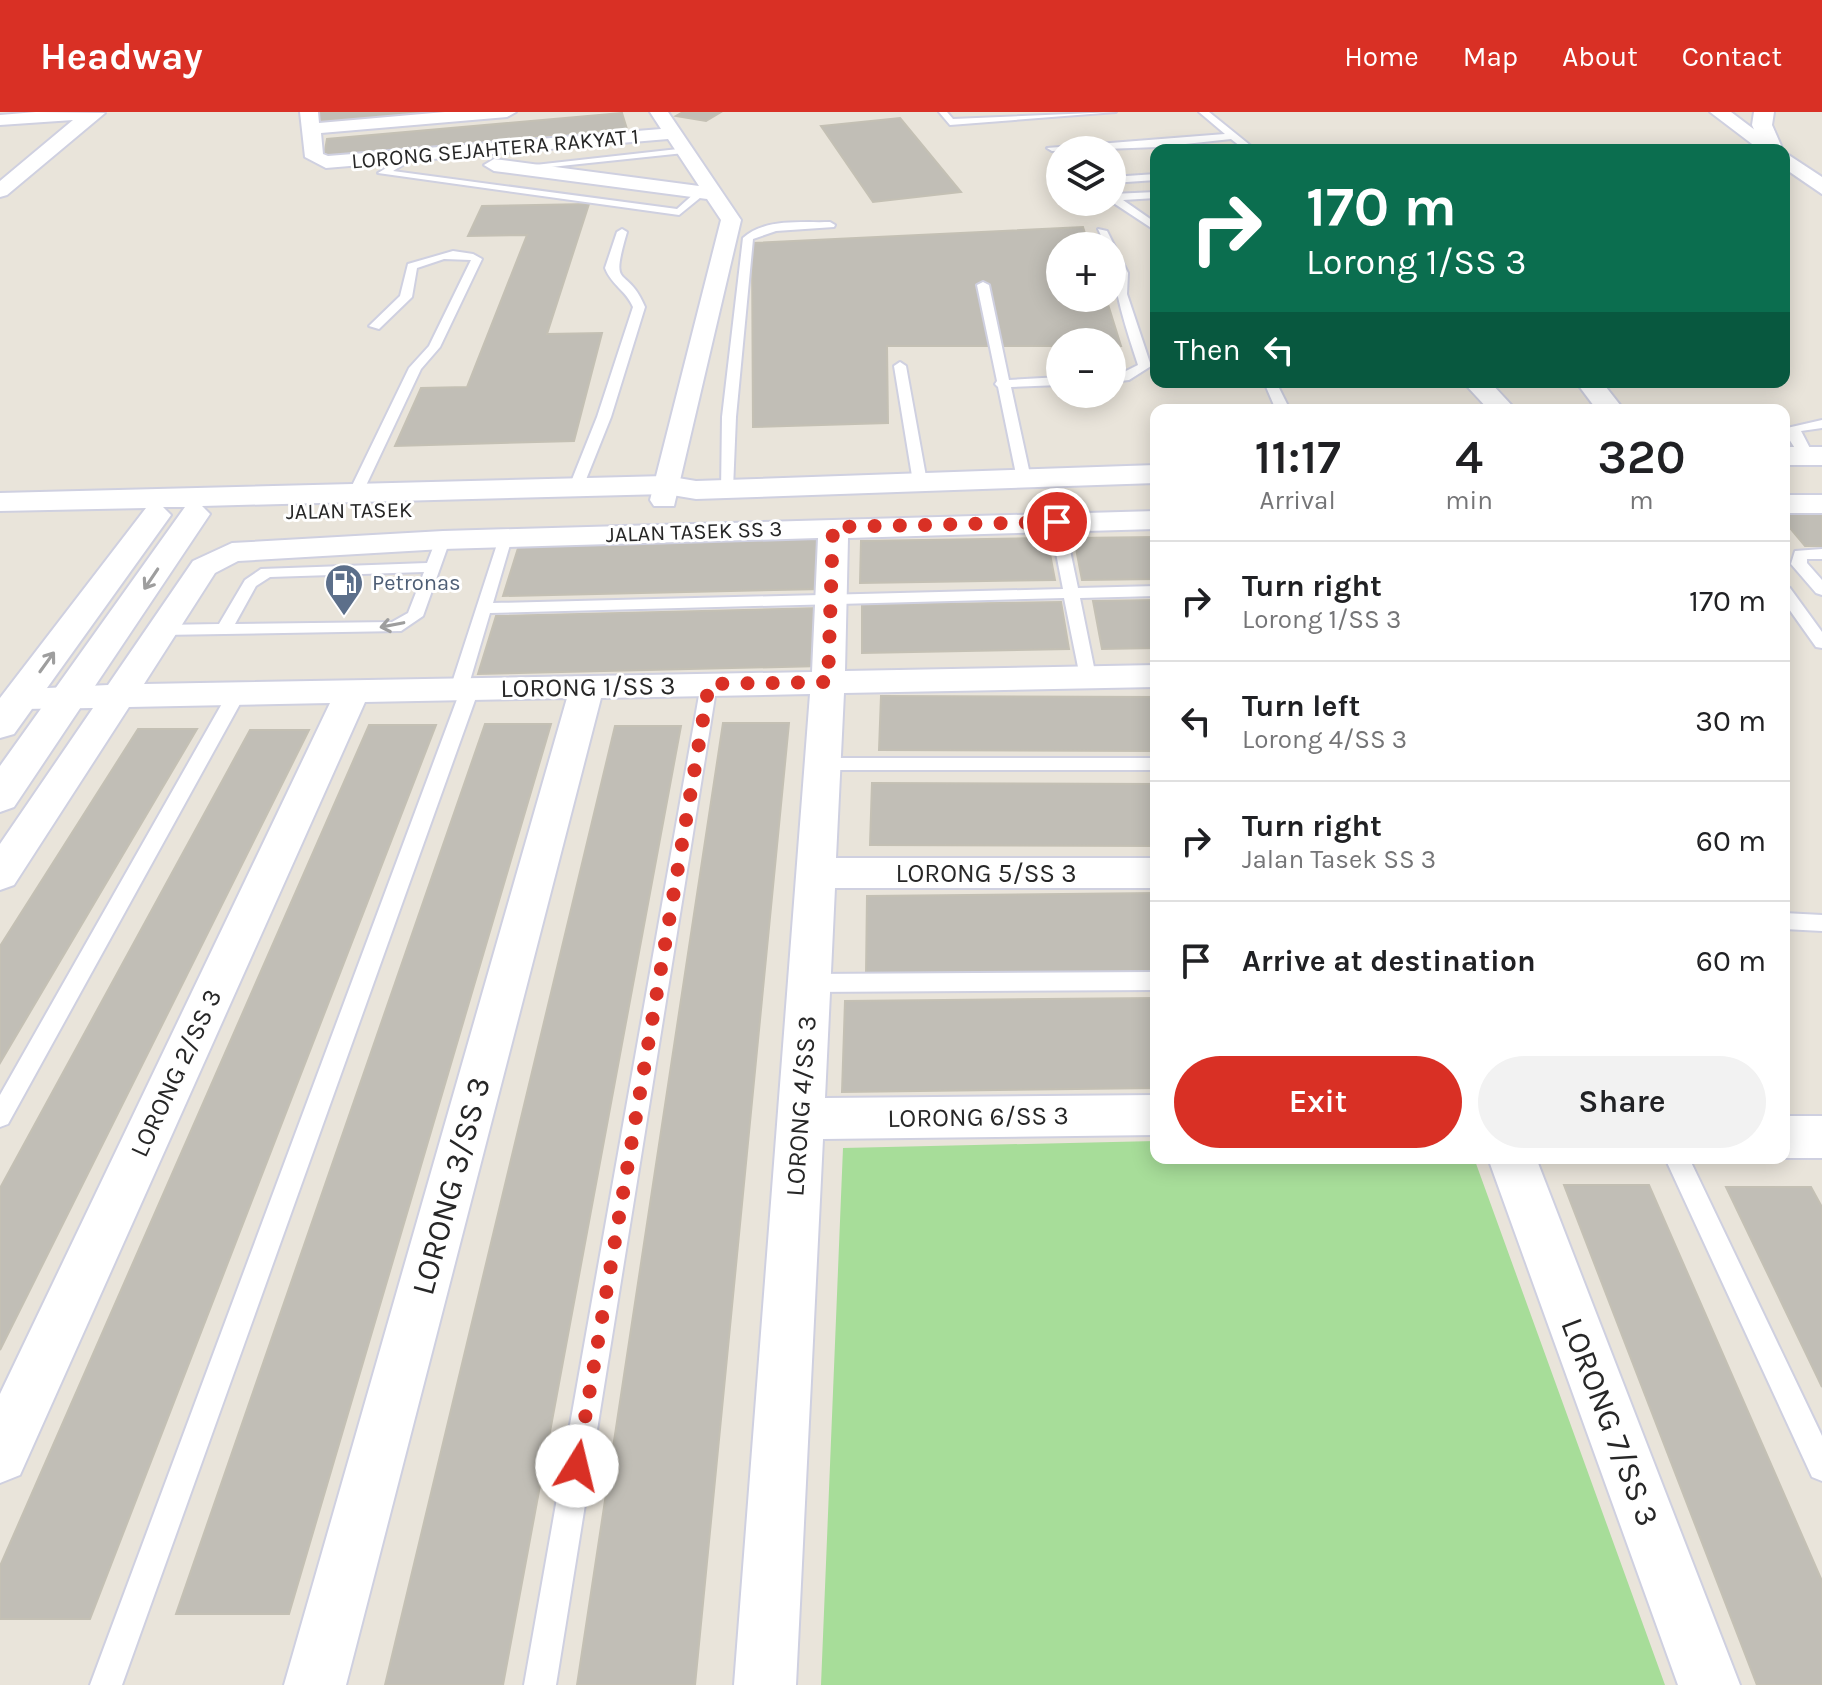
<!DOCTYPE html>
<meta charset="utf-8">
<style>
body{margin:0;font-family:Karla,sans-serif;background:#f2f2f2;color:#202124;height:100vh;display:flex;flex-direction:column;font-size:30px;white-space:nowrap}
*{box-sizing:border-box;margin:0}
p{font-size:26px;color:#757577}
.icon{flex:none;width:44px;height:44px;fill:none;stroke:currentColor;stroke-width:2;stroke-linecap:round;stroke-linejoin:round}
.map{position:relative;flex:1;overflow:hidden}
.sheet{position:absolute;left:1150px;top:292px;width:640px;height:760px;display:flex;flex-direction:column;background:#fff;border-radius:16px;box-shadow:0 4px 20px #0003}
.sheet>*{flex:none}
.banner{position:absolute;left:1150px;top:32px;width:640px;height:244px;border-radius:16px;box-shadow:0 4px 20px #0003;background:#0b6e4f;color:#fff;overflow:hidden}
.controls{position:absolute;left:1046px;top:24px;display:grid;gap:16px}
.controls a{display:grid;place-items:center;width:80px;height:80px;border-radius:50%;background:#fff;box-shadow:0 4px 20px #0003;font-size:40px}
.pin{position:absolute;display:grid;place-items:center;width:68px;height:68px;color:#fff;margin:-34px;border:4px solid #fff;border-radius:50%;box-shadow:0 2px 8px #0007}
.me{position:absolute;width:88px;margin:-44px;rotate:9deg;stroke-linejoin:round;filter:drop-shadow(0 0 6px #0008)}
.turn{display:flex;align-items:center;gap:28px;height:168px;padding:0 24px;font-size:36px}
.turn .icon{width:104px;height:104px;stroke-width:2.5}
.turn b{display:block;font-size:56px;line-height:68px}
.then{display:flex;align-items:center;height:76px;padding:0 24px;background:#0003;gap:16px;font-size:30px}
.eta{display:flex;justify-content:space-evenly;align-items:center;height:136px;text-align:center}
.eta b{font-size:48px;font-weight:600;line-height:56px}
.action{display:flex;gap:16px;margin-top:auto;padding:16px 24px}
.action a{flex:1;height:92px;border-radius:48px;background:#d93025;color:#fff;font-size:32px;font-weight:600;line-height:92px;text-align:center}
.action a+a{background:#f2f2f2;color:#202124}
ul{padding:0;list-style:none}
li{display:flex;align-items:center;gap:24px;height:120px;padding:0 24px;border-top:2px solid #e0e0e0}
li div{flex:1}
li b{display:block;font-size:30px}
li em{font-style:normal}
header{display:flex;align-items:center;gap:48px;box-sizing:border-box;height:112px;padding:0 40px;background:#d93025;color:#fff}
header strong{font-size:38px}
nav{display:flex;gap:44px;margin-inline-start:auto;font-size:28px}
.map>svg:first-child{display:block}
.green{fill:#a7dd99}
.building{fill:#c1beb6;stroke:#c4c0b4;stroke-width:2}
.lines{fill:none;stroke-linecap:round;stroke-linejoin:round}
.lane-casing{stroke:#cfd0e0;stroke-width:4}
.street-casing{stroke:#cfd0e0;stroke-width:4}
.secondary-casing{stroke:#cfd0e0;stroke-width:4}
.lane{fill:#fff;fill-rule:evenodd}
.street{fill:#fff;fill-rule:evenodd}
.secondary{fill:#fff;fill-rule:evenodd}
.oneway{stroke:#9e9e9e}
.route{stroke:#d93025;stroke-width:14;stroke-dasharray:0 25.2}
.labels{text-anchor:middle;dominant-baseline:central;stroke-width:6;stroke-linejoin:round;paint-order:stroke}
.far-street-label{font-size:22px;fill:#272727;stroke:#fff}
.far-service-label{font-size:22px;fill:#4e5e75;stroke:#fff;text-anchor:start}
.street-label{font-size:26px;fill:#272727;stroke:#fff}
.near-street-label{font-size:32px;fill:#272727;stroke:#fff}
</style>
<header>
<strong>Headway</strong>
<nav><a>Home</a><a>Map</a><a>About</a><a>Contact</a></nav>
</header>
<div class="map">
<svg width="1822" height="1573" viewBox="0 0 1822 1573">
<rect width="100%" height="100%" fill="#e9e4da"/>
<path class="green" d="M 1156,1029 L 1156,1046 L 1474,1046 L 1665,1573 L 821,1573 L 843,1036 Z"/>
<path class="building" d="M 319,0 L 435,0 L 316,9 Z
M 683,0 L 721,0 L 706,9 L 676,4 Z
M 622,1 L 627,17 L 324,44 L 327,27 Z
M 900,6 L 961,80 L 873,90 L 821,14 Z
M 589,92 L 547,222 L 602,221 L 574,329 L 395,334 L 421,276 L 467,275 L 527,123 L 468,124 L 482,94 Z
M 1083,115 L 1089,134 L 1060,134 L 1060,186 L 1106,186 L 1121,234 L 1112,234 L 1112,230 L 1060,230 L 1060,234 L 887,234 L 888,311 L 753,315 L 752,131 Z
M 1784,399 L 1822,399 L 1822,434 L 1805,434 L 1784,409 Z
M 1156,425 L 1156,467 L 1082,468 L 1074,426 Z
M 1047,426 L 1055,468 L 860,471 L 861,429 Z
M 825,427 L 824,477 L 503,484 L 519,433 Z
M 1156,488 L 1156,536 L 1102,537 L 1093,489 Z
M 1061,490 L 1069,537 L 862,541 L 862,493 Z
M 822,496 L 821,554 L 478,562 L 496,504 Z
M 881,584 L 1156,585 L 1156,639 L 879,638 Z
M 723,611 L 789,611 L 695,1573 L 577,1573 Z
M 485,612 L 551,612 L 289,1502 L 176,1502 Z
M 369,613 L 436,613 L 90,1507 L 0,1507 L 0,1454 Z
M 615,614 L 681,614 L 503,1573 L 385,1573 Z
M 138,617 L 197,617 L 0,951 L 0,834 Z
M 250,618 L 309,618 L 0,1238 L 0,1076 Z
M 872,671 L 1156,672 L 1156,734 L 870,733 Z
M 1156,781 L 1156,859 L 866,862 L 867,784 Z
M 1156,886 L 1156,976 L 842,980 L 845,889 Z
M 1564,1073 L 1649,1073 L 1822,1469 L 1822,1573 L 1757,1573 Z
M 1726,1075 L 1811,1075 L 1822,1095 L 1822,1275 Z"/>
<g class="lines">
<defs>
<path id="lane" d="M 939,0 L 947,0 L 953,7 L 1116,0 L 950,13 Z
M 1199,0 L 1209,0 L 1256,38 L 1245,38 L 1231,27 L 1158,35 L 1052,39 L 1047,36 L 1225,22 Z
M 687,36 L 684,41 L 513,59 L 508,56 Z
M 411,41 L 414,46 L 393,59 L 677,97 L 697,79 L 706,81 L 679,103 L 378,61 Z
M 1156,62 L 1156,68 L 1112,71 L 1112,65 Z
M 1156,80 L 1156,86 L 1123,88 L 1156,111 L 1156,119 L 1112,90 L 1112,82 Z
M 830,110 L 835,113 L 834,115 L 776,119 L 753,127 L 736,305 L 733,377 L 721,380 L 722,305 L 743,126 C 765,106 802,111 830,110 Z
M 622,117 L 627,120 C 609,182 626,150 645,195 L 611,305 L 583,375 L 576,379 L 569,375 L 597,305 L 633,195 C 626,178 612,174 605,156 L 617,120 Z
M 1098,117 L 1107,119 L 1128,161 L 1127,182 L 1151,254 L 1129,268 L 1112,270 L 1112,262 L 1122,261 L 1138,253 C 1125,213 1112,175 1112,134 L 1106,134 Z
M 453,139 L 473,142 L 482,147 L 440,235 L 421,257 L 362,382 L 350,385 L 348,382 L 409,256 L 429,234 L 471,148 L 444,147 L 417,156 L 412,185 L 379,217 L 369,214 L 400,184 L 408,152 Z
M 983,170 L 989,173 L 1009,268 L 1060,265 L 1060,273 L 1011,275 L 1031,367 L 1024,371 L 1017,367 L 998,275 L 995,272 L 997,269 L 977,173 Z
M 900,250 L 906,254 L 927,370 L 920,374 L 913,370 L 894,254 Z
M 1264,270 L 1276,270 L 1290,298 L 1276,298 Z
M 1822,308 L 1822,316 L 1801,319 L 1814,344 L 1802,347 L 1787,324 L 1787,316 Z
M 1057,406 L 1064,410 L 1078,476 L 1156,474 L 1156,484 L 1080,486 L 1096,565 L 1088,570 L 1080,565 L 1064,486 L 490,501 L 469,572 L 479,577 L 122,1573 L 90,1573 L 459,582 L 450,577 L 500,423 L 505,422 L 512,426 L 493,491 L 1063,477 L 1050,410 Z
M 443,424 L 450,428 L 423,504 L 401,519 L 161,523 L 153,518 L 161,513 L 219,512 L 245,468 L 261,457 L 427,451 L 436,428 ZM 424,460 L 408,501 L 392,510 L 235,512 L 256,474 L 270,465 Z
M 1822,437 L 1822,447 L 1807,447 L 1807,451 L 1822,468 L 1822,483 L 1816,481 L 1791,452 L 1795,439 Z
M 1784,474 L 1790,476 L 1822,520 L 1822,536 L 1816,535 L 1784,490 Z
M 709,566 L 717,572 L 556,1573 L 524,1573 L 701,572 Z
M 237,575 L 246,581 L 8,1012 L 0,1015 L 0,983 L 228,581 Z
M 823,646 L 1156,646 L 1156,658 L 823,658 L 814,652 Z
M 1784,801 L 1822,803 L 1822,819 L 1784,817 Z
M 1156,860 L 1156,878 L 809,880 L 802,877 L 798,871 L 802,865 L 809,862 Z
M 1665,1046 L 1689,1046 L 1822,1324 L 1822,1369 L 1812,1365 Z"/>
<path id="street" d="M 36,0 L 105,1 L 7,83 L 0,85 L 0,69 L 73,8 L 0,13 L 0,3 Z
M 300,0 L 318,0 L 319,11 L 445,0 L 516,0 L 507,5 L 321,21 L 323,42 L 328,44 L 661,17 L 650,0 L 668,0 L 741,108 L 674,394 L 654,394 L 650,388 L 721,108 L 707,87 L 494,59 L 484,53 L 494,47 L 699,74 L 668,27 L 326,56 L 305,45 Z
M 1710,0 L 1731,0 L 1780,37 L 1760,38 Z
M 1463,270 L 1490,270 L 1516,298 L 1489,298 Z
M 1576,270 L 1602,270 L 1624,298 L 1597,298 Z
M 1784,383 L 1822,383 L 1822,401 L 1784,401 Z
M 1156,399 L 1156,417 L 848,426 L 845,559 L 1156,553 L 1156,575 L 844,581 L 836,746 L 1156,746 L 1156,776 L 835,776 L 825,986 L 1156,983 L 1156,1023 L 823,1027 L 796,1573 L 734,1573 L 810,582 L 601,586 L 346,1573 L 284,1573 L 567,586 L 365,590 L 20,1363 L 0,1371 L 0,1282 L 330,591 L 129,595 L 14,773 L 0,778 L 0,732 L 93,596 L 20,597 L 8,594 L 3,586 L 8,578 L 108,573 L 193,449 L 232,431 L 443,419 ZM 818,426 L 812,560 L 144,572 L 215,461 L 238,449 L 443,437 Z
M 1784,1004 L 1822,1004 L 1822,1046 L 1784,1046 Z
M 1488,1046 L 1536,1046 L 1740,1573 L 1678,1573 Z"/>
<path id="secondary" d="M 1754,0 L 1774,0 L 1772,13 L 1783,38 L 1763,38 L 1752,13 Z
M 1784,40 L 1822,65 L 1822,82 L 1784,56 Z
M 1784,335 L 1822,335 L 1822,353 L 1784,353 Z
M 1156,353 L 1156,371 L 696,387 L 666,382 L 202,394 L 210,402 L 14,695 L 0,700 L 0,654 L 185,395 L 163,395 L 171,403 L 166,410 L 14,622 L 0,626 L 0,586 L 146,396 L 0,399 L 0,381 L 666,364 L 696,369 Z"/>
</defs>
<use href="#lane" class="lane-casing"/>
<use href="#street" class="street-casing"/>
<use href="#secondary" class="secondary-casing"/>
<use href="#lane" class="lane"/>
<use href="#street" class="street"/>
<use href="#secondary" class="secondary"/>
</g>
<defs><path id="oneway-shaft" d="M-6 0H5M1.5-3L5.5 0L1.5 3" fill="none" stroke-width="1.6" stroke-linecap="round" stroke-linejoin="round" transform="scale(2)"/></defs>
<g class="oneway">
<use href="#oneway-shaft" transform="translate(151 467) rotate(124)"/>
<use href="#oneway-shaft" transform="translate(392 513) rotate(169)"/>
<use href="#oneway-shaft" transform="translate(47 550) rotate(-54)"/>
</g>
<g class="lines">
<path class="route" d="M 577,1354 L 709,572 L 828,570 L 833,415 L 1057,410"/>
</g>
<defs>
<symbol id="fuel-pin" viewBox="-11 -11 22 30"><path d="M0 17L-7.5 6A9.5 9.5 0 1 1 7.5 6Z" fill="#5c6f8a" stroke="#fff"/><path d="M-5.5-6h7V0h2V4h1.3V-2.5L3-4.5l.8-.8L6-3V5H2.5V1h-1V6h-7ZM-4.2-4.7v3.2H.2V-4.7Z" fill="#fff"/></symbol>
</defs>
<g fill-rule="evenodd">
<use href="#fuel-pin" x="322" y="449" width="44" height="60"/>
</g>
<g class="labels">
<g class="far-street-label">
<text transform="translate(495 37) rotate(-5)">LORONG SEJAHTERA RAKYAT 1</text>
<text transform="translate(349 399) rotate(-1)">JALAN TASEK</text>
<text transform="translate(694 420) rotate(-2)">JALAN TASEK SS 3</text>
</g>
<g class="far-service-label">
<text x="372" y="471">Petronas</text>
</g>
<g class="street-label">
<text transform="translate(588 575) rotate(-1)">LORONG 1/SS 3</text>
<text x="986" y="761">LORONG 5/SS 3</text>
<text transform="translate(176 961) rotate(-65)">LORONG 2/SS 3</text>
<text transform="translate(801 994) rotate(-86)">LORONG 4/SS 3</text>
<text transform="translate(978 1005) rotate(-1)">LORONG 6/SS 3</text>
</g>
<g class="near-street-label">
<text transform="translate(451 1074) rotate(-75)">LORONG 3/SS 3</text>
<text transform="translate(1610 1310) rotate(69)">LORONG 7/SS 3</text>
</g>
</g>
</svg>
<div class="controls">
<a><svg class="icon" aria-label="layers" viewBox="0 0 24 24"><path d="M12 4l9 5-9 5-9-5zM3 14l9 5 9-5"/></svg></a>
<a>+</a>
<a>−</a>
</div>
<div class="pin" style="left:1057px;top:410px;background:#d93025"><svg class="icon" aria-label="arrive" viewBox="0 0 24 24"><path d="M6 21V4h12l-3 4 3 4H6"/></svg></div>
<svg class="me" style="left:577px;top:1354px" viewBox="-20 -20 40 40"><circle r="19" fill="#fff"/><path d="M0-13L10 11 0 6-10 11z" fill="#d93025"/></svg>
<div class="banner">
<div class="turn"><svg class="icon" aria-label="right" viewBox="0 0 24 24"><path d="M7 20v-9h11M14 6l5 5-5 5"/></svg><div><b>170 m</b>Lorong 1/SS 3</div></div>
<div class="then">Then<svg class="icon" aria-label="left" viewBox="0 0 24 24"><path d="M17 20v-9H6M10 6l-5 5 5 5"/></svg></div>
</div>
<section class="sheet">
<div class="eta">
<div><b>11:17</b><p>Arrival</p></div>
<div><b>4</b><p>min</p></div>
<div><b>320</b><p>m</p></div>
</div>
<ul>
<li><svg class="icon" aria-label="right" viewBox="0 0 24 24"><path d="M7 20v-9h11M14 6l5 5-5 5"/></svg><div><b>Turn right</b><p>Lorong 1/SS 3</p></div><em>170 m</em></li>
<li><svg class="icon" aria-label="left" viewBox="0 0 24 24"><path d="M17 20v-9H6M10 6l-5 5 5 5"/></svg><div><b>Turn left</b><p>Lorong 4/SS 3</p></div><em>30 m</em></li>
<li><svg class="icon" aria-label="right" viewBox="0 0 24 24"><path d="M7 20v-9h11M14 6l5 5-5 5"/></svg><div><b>Turn right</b><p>Jalan Tasek SS 3</p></div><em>60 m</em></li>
<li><svg class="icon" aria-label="arrive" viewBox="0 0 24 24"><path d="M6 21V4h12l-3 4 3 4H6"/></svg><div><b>Arrive at destination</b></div><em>60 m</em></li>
</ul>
<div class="action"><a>Exit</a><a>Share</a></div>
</section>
</div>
